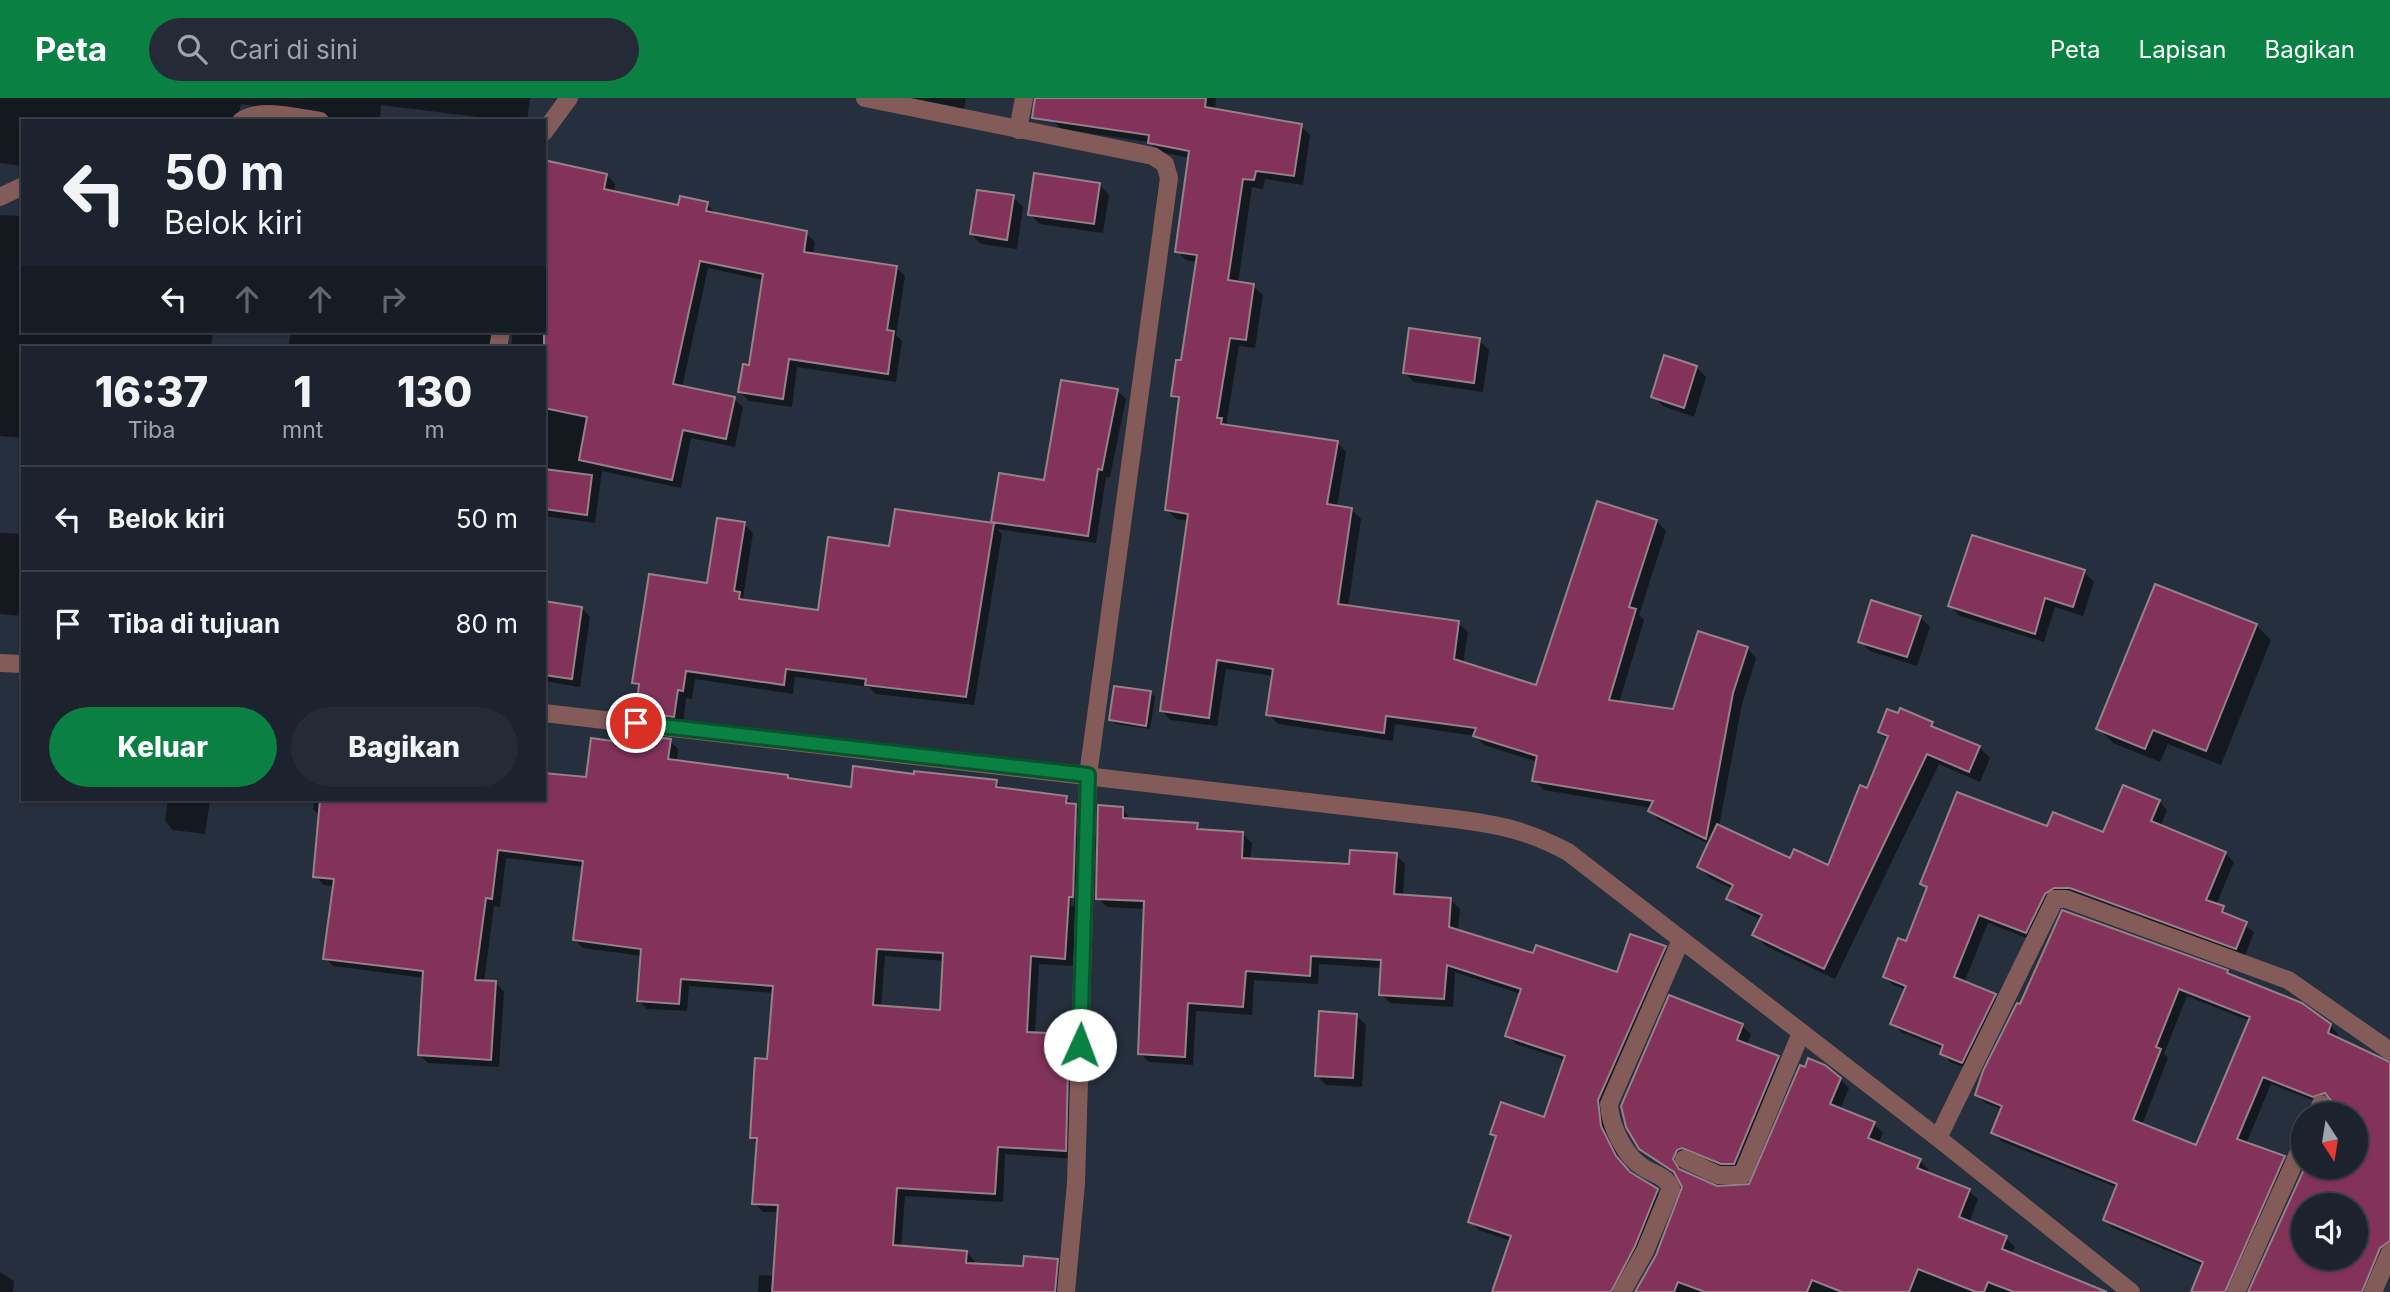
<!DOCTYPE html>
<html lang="id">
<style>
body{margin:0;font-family:Inter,sans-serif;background:#252b36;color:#f1f3f6;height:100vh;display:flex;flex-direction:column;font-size:26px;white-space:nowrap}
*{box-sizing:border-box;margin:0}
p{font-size:23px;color:#a0a4aa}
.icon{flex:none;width:38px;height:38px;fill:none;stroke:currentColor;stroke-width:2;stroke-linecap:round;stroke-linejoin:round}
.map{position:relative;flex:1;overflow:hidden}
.sheet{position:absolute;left:21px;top:248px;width:525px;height:455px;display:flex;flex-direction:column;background:#1c232e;border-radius:0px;box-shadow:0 2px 5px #0004,0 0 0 2px #3a404a}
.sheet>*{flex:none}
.top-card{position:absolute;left:21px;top:21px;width:525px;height:214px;border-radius:0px;box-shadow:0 2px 5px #0004,0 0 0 2px #3a404a;background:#1c232e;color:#f1f3f6;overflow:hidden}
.needle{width:46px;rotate:168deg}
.fabs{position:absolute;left:2291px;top:1004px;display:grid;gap:14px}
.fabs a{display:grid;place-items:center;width:77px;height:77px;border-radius:50%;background:#1c232e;box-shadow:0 2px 5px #0004,0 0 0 2px #3a404a;font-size:35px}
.pin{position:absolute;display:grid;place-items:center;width:60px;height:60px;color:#fff;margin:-30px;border:4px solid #fff;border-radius:50%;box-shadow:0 2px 7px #0007}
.me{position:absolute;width:77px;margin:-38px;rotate:2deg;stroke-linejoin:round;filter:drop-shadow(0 0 5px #0008)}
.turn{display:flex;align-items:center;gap:24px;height:147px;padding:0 28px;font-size:32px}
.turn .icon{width:91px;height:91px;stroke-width:2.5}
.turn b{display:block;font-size:49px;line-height:60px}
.lanes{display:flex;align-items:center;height:66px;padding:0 28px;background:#0003;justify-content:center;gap:35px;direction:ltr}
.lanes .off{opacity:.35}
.eta{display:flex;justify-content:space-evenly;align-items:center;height:119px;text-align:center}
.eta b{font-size:42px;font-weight:800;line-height:49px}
.action{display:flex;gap:14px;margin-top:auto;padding:14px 28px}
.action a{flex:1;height:80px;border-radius:42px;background:#0b8043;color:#fff;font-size:28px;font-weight:800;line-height:80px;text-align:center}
.action a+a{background:#252b36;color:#f1f3f6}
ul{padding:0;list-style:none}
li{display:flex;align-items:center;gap:21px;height:105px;padding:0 28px;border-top:2px solid #3a404a}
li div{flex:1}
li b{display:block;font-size:26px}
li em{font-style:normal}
header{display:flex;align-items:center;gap:42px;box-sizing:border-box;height:98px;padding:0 35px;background:#0b8043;color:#fff}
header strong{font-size:33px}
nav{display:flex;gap:38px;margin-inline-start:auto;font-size:24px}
.search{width:490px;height:63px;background:#252b36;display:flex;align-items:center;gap:18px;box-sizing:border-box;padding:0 24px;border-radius:38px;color:#a0a4aa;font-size:26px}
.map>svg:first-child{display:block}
.shadow{fill:#0007;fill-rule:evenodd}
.building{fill:#83335a;stroke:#968189;stroke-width:2;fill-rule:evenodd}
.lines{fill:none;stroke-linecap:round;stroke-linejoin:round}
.minor{stroke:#835b58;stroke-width:18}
.route-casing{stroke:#07532c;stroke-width:18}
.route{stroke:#0b8043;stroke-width:12}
</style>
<header>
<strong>Peta</strong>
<div class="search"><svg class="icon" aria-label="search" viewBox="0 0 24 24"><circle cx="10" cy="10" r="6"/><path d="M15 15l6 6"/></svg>Cari di sini</div>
<nav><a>Peta</a><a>Lapisan</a><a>Bagikan</a></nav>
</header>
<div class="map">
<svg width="2390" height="1194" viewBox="0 0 2390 1194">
<rect width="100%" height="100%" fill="#262f3d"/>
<path class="shadow" d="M 0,0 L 530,0 L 527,23 L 478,23 L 478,19 L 381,7 L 380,23 L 333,23 L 332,20 L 241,6 L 237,23 L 23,23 L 23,68 L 0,65 Z
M 890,0 L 966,0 L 963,15 Z
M 1055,0 L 1216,0 L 1215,12 L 1301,28 L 1310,37 L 1303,87 L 1265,81 L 1263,91 L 1252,89 L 1238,185 L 1253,188 L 1263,197 L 1255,250 L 1239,248 L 1226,327 L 1337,344 L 1346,354 L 1337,409 L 1352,412 L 1361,421 L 1348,509 L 1458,525 L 1468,534 L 1463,566 L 1537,590 L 1598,405 L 1657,424 L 1666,433 L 1639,517 L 1644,522 L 1619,605 L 1674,613 L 1747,550 L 1756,560 L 1742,606 L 1719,728 L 1791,762 L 1829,770 L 1888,642 L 1880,634 L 1932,625 L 1941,634 L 1979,649 L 1990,660 L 1980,684 L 1939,666 L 1835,881 L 1766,848 L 1755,837 L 1762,822 L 1740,812 L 1728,800 L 1733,791 L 1710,780 L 1699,768 L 1709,746 L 1659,722 L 1650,713 L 1651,710 L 1544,692 L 1534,682 L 1538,664 L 1484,647 L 1475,638 L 1395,626 L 1393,643 L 1278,626 L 1268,616 L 1274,578 L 1226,571 L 1217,628 L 1171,622 L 1161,612 L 1189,423 L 1176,421 L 1167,411 L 1180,305 L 1173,297 L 1183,264 L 1198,164 L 1186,162 L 1177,153 L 1190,60 L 1159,54 L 1149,44 L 1061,31 L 1052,22 Z
M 607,77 L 615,86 L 614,95 L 679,109 L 707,106 L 716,116 L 806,135 L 815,144 L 813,157 L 896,169 L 905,178 L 896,237 L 902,243 L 896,284 L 797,269 L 792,309 L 749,303 L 740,294 L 750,269 L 763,182 L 708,170 L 682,290 L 734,301 L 743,309 L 735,349 L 691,340 L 681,390 L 602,373 L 595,425 L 544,418 L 544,250 L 511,250 L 513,233 L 544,233 Z
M 1100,87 L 1109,97 L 1103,135 L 1040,126 L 1030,116 Z
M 1013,99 L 1023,109 L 1017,151 L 981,146 L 971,136 Z
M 23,115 L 23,233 L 213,233 L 211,250 L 23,250 L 23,340 L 0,338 L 0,117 L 22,118 Z
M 291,233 L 504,233 L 498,250 L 288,250 Z
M 1479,242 L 1489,252 L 1483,294 L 1414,284 L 1404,274 Z
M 1696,269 L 1706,279 L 1694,319 L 1663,308 L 1653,298 Z
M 1117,292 L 1126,301 L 1110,379 L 1106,379 L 1096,445 L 997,431 L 1002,436 L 974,607 L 876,596 L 869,589 L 795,579 L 793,596 L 695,581 L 692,601 L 686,600 L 683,627 L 647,623 L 638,614 L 641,591 L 634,585 L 709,487 L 744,426 L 753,435 L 743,500 L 747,503 L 819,514 L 891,450 L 896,413 L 997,427 L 993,423 L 1046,384 Z
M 0,435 L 23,436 L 23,518 L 0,516 Z
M 2084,474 L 2094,484 L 2083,518 L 2055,509 L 2044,544 L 1960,518 L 1950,508 Z
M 544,505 L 582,510 L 590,519 L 580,589 L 544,583 Z
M 1920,519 L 1930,529 L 1917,568 L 1870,553 L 1860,543 Z
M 2256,527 L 2271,542 L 2221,667 L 2168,646 L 2160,664 L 2113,645 L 2098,630 Z
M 1150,595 L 1155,599 L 1150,631 L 1116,626 L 1111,622 Z
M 670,643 L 678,651 L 677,664 L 787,678 L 792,683 L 852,691 L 855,670 L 996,684 L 1004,692 L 1067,700 L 1083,716 L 1073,868 L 1039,866 L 1035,936 L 1068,938 L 1077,947 L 1073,1061 L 1005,1056 L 1003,1104 L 905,1098 L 901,1150 L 966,1154 L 975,1163 L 974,1167 L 1024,1170 L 1057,1162 L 1065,1171 L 1064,1194 L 758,1194 L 759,1177 L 775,1178 L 779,1114 L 763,1114 L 754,1105 L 758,1046 L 751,1039 L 769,963 L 774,895 L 689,888 L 687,913 L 647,911 L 638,902 L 642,858 L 583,850 L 574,841 L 584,769 L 506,760 L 500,809 L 494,808 L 484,884 L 496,885 L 504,894 L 499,969 L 428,965 L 419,956 L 425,880 L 333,868 L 325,860 L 334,788 L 324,787 L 315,778 L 320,718 L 313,711 L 315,702 L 544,702 L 587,681 L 634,648 ZM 1074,710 L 1077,714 L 1074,808 L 1071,808 ZM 885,858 L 944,863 L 942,914 L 881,909 Z
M 168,702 L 210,702 L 205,736 L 173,732 L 165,723 Z
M 2159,703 L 2167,712 L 2160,729 L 2225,755 L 2234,764 L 2216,807 L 2254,834 L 2245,858 L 2063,798 L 2034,843 L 1988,825 L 1964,885 L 1995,898 L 2003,906 L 1971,972 L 1950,964 L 1942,955 L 1944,951 L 1901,934 L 1892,925 L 1906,892 L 1893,887 L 1885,879 L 1907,845 L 1928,791 L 1922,785 L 2048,730 L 2104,736 Z
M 1123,711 L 1131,722 L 1197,727 L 1203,733 L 1243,736 L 1252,745 L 1250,762 L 1351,768 L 1396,757 L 1405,766 L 1403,798 L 1451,802 L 1460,811 L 1458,833 L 1535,857 L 1618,876 L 1665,849 L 1674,858 L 1606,1017 L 1613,1048 L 1624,1069 L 1666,1102 L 1623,1194 L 1493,1194 L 1511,1143 L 1479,1132 L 1470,1123 L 1497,1041 L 1492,1036 L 1545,1021 L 1565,962 L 1516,946 L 1507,937 L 1521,896 L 1455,874 L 1453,909 L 1390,905 L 1381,896 L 1382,870 L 1319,866 L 1318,886 L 1254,882 L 1252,917 L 1196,913 L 1193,967 L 1149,964 L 1140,955 L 1146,811 L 1107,809 L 1098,800 Z
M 2227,874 L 2330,927 L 2338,936 L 2312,1002 L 2271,986 L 2246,1046 L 2279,1058 L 2288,1066 L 2237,1189 L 2211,1179 L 2204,1168 L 2113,1130 L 2105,1122 L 2118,1090 L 2001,1043 L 1993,1035 L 2003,1011 L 1985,1005 L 1977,997 L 2018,907 ZM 2187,898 L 2250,923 L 2197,1050 L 2142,1027 L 2168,960 L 2164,956 Z
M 1356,917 L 1366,927 L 1362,989 L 1326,987 L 1317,977 Z
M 1742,928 L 1751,936 L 1747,947 L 1778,960 L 1787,969 L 1743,1074 L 1686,1061 L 1681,1071 L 1683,1075 L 1717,1090 L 1750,1088 L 1840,981 L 1849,990 L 1840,1012 L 1874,1026 L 1883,1035 L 1878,1046 L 1920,1063 L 1929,1072 L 1927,1076 L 1969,1093 L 1978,1101 L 1969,1125 L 2006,1140 L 2015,1149 L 2011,1156 L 2108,1194 L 1637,1194 L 1657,1159 L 1684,1089 L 1678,1078 L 1641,1050 Z
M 2390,998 L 2390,1157 L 2375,1194 L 2250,1194 L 2306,1069 L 2356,1069 L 2356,1017 ZM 2303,1108 L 2356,1108 L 2356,1160 L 2303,1160 Z
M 0,1174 L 14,1183 L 13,1194 L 0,1194 Z"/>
<path class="building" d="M 1035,0 L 1206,0 L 1205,9 L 1302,26 L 1294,78 L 1256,73 L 1254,82 L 1243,81 L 1228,182 L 1254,186 L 1246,242 L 1230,240 L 1217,320 L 1222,320 L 1221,326 L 1338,343 L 1327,406 L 1352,410 L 1338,506 L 1459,523 L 1454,561 L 1536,587 L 1597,403 L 1657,422 L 1629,509 L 1636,511 L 1609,602 L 1673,611 L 1698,533 L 1748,549 L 1733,595 L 1706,741 L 1648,713 L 1653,703 L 1532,683 L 1537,658 L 1473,638 L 1476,630 L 1386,618 L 1384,635 L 1266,617 L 1273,571 L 1217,562 L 1209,620 L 1160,613 L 1188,416 L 1165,412 L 1179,299 L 1171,298 L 1176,262 L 1181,262 L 1197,157 L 1175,154 L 1189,53 L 1148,45 L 1149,37 L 1032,20 Z
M 544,62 L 607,76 L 604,91 L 678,107 L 680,98 L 708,104 L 706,113 L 807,133 L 804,154 L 897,168 L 887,232 L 894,233 L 888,276 L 789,261 L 783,301 L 738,294 L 743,266 L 749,267 L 763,176 L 700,163 L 673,286 L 735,299 L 726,341 L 683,332 L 672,382 L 579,362 L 587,319 L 544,310 Z
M 1034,75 L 1100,85 L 1094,126 L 1028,117 Z
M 977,92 L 1014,97 L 1007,142 L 970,136 Z
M 1409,230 L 1480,240 L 1474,285 L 1403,275 Z
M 1664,257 L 1697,268 L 1684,310 L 1651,299 Z
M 1061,282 L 1118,291 L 1102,372 L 1098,371 L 1088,438 L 991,424 L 999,375 L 1044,382 Z
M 544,371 L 592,377 L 587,417 L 544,411 Z
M 895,411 L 994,425 L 966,599 L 865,587 L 866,581 L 786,571 L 784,587 L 686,573 L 683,593 L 678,592 L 674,619 L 636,614 L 639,586 L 632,585 L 649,476 L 707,485 L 717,420 L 745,424 L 734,493 L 740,494 L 739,501 L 818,512 L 828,439 L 889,448 Z
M 1972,437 L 2085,472 L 2073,509 L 2045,500 L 2035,536 L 1948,508 Z
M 2155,486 L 2257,526 L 2206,653 L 2153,632 L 2145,651 L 2096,631 Z
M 1871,502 L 1921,518 L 1907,559 L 1858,544 Z
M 544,503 L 582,509 L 572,581 L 544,577 Z
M 1114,588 L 1151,593 L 1146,628 L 1109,622 Z
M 1900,610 L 1933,624 L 1931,628 L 1980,648 L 1969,674 L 1927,656 L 1824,871 L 1752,837 L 1762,817 L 1726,801 L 1733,787 L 1697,769 L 1717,726 L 1790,760 L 1794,751 L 1828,767 L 1860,687 L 1867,690 L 1888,638 L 1878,634 L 1887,611 L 1898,615 Z
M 633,637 L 671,641 L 668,661 L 788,677 L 788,680 L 851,689 L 853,668 L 914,676 L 914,673 L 997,682 L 996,689 L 1067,698 L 1066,705 L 1076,706 L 1073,799 L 1069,799 L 1065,861 L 1031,858 L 1027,934 L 1069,936 L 1066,1053 L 998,1049 L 995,1096 L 897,1090 L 893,1147 L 967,1153 L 966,1165 L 1023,1168 L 1024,1158 L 1058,1161 L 1055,1194 L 772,1194 L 778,1107 L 752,1106 L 757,1040 L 750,1040 L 755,960 L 767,961 L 773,888 L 681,881 L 679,906 L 637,903 L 641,851 L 573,842 L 583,763 L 498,752 L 492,801 L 486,800 L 475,882 L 496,883 L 491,962 L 418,957 L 423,873 L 323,861 L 334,781 L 313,779 L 320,702 L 544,702 L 544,675 L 586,679 L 591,640 L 632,646 ZM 877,851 L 943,855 L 940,912 L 873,907 Z
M 2123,687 L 2160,702 L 2151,723 L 2226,754 L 2206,802 L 2224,808 L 2222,814 L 2247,824 L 2236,851 L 2070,790 L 2054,790 L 2045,796 L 2026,835 L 1979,817 L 1954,879 L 1996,896 L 1962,965 L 1940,956 L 1943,947 L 1890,926 L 1906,888 L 1883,879 L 1898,840 L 1906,843 L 1927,789 L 1920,786 L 1957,694 L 2047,728 L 2053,714 L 2103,734 Z
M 1098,707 L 1123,709 L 1123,720 L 1198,725 L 1197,731 L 1243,734 L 1242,760 L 1349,766 L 1350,752 L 1397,755 L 1394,796 L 1451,800 L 1449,829 L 1533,855 L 1536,847 L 1617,874 L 1630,836 L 1666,848 L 1598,1002 L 1601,1028 L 1616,1058 L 1630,1074 L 1658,1091 L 1635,1148 L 1611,1194 L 1492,1194 L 1511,1138 L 1468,1124 L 1496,1038 L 1490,1036 L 1501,1004 L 1544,1019 L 1565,958 L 1505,938 L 1521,891 L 1447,867 L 1444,901 L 1379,897 L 1381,862 L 1311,858 L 1310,878 L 1246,873 L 1243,909 L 1188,905 L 1185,959 L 1138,956 L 1144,803 L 1096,801 Z
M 2062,812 L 2228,872 L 2227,875 L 2302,905 L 2331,926 L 2328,935 L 2390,964 L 2390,1143 L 2380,1150 L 2362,1194 L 2248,1194 L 2305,1069 L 2356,1069 L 2356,1017 L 2329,1017 L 2332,1004 L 2325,995 L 2313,999 L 2263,979 L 2237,1041 L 2285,1058 L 2225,1194 L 2191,1194 L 2203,1164 L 2103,1122 L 2117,1086 L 1991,1035 L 2002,1008 L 1975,997 L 1983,973 L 2017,905 L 2020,906 ZM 2179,891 L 2250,919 L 2196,1047 L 2133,1022 L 2161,951 L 2156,949 ZM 2303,1108 L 2356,1108 L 2356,1160 L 2303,1160 Z
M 1669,897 L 1743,926 L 1737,942 L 1779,958 L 1734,1066 L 1721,1066 L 1682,1050 L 1677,1052 L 1673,1061 L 1679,1071 L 1717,1088 L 1749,1086 L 1800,967 L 1805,969 L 1808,960 L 1825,967 L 1841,980 L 1830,1006 L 1875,1024 L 1868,1040 L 1921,1061 L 1917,1070 L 1970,1091 L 1959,1119 L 2007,1138 L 2002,1151 L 2107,1194 L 2014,1194 L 1988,1184 L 1984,1194 L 1976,1194 L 1918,1171 L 1909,1194 L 1842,1194 L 1812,1182 L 1807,1194 L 1705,1194 L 1678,1184 L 1674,1194 L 1635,1194 L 1656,1157 L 1682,1089 L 1674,1074 L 1639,1051 L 1626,1029 L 1621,1008 Z
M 1319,913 L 1357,916 L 1353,980 L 1315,978 Z"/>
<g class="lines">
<path class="minor" d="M 865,0 L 1153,58 L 1165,66 L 1169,80 L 1088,677 L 1076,1085 L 1066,1194
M 241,23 C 261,9 297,20 320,23
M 1018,32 L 1024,0
M 544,34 L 569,0
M 0,99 L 23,88
M 498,250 L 501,233
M 0,565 L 23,566
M 544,615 L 1455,721 C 1501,727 1526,732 1568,754 L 1938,1040 L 2131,1194
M 2316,1017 L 2321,1006
M 1938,1040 L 2055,801 L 2066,801 L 2288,882 L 2390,953
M 1684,1061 L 1718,1077 L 1742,1077 L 1801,935
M 1622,1194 L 1645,1153 L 1671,1090 C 1666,1078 1655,1077 1644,1070 C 1625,1059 1610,1028 1609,1006 L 1681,842
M 2236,1194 L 2303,1045
M 2373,1194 L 2390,1154"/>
</g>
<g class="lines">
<defs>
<path id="route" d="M 636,625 L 1088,677 L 1080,947"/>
</defs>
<use href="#route" class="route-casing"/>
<use href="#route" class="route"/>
</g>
</svg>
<div class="fabs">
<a><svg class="needle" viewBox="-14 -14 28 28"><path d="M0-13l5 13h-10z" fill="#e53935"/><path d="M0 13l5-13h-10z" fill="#a0a4aa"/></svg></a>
<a><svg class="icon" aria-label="sound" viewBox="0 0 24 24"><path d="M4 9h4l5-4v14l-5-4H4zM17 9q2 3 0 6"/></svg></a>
</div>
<div class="pin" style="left:636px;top:625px;background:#d93025"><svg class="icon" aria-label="arrive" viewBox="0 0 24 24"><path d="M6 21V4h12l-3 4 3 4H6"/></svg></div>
<svg class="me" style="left:1080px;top:947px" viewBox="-20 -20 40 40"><circle r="19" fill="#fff"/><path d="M0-13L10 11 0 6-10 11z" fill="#0b8043"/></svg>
<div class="top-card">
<div class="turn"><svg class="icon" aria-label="left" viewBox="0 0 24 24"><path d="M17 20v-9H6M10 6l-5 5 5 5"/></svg><div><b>50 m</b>Belok kiri</div></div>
<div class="lanes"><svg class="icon" aria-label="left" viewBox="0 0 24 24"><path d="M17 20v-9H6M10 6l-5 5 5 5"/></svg><svg class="icon off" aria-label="ahead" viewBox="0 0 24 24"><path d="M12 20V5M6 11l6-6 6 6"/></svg><svg class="icon off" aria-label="ahead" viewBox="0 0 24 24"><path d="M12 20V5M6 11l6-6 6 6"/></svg><svg class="icon off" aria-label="right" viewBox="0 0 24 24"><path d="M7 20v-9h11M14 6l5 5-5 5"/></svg></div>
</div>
<section class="sheet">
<div class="eta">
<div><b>16:37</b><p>Tiba</p></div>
<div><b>1</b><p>mnt</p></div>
<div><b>130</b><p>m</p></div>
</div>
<ul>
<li><svg class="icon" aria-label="left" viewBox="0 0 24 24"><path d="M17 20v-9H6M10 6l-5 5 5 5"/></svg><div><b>Belok kiri</b></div><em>50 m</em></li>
<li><svg class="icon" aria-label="arrive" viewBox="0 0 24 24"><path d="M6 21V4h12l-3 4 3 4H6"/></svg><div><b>Tiba di tujuan</b></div><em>80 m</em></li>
</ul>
<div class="action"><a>Keluar</a><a>Bagikan</a></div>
</section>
</div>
